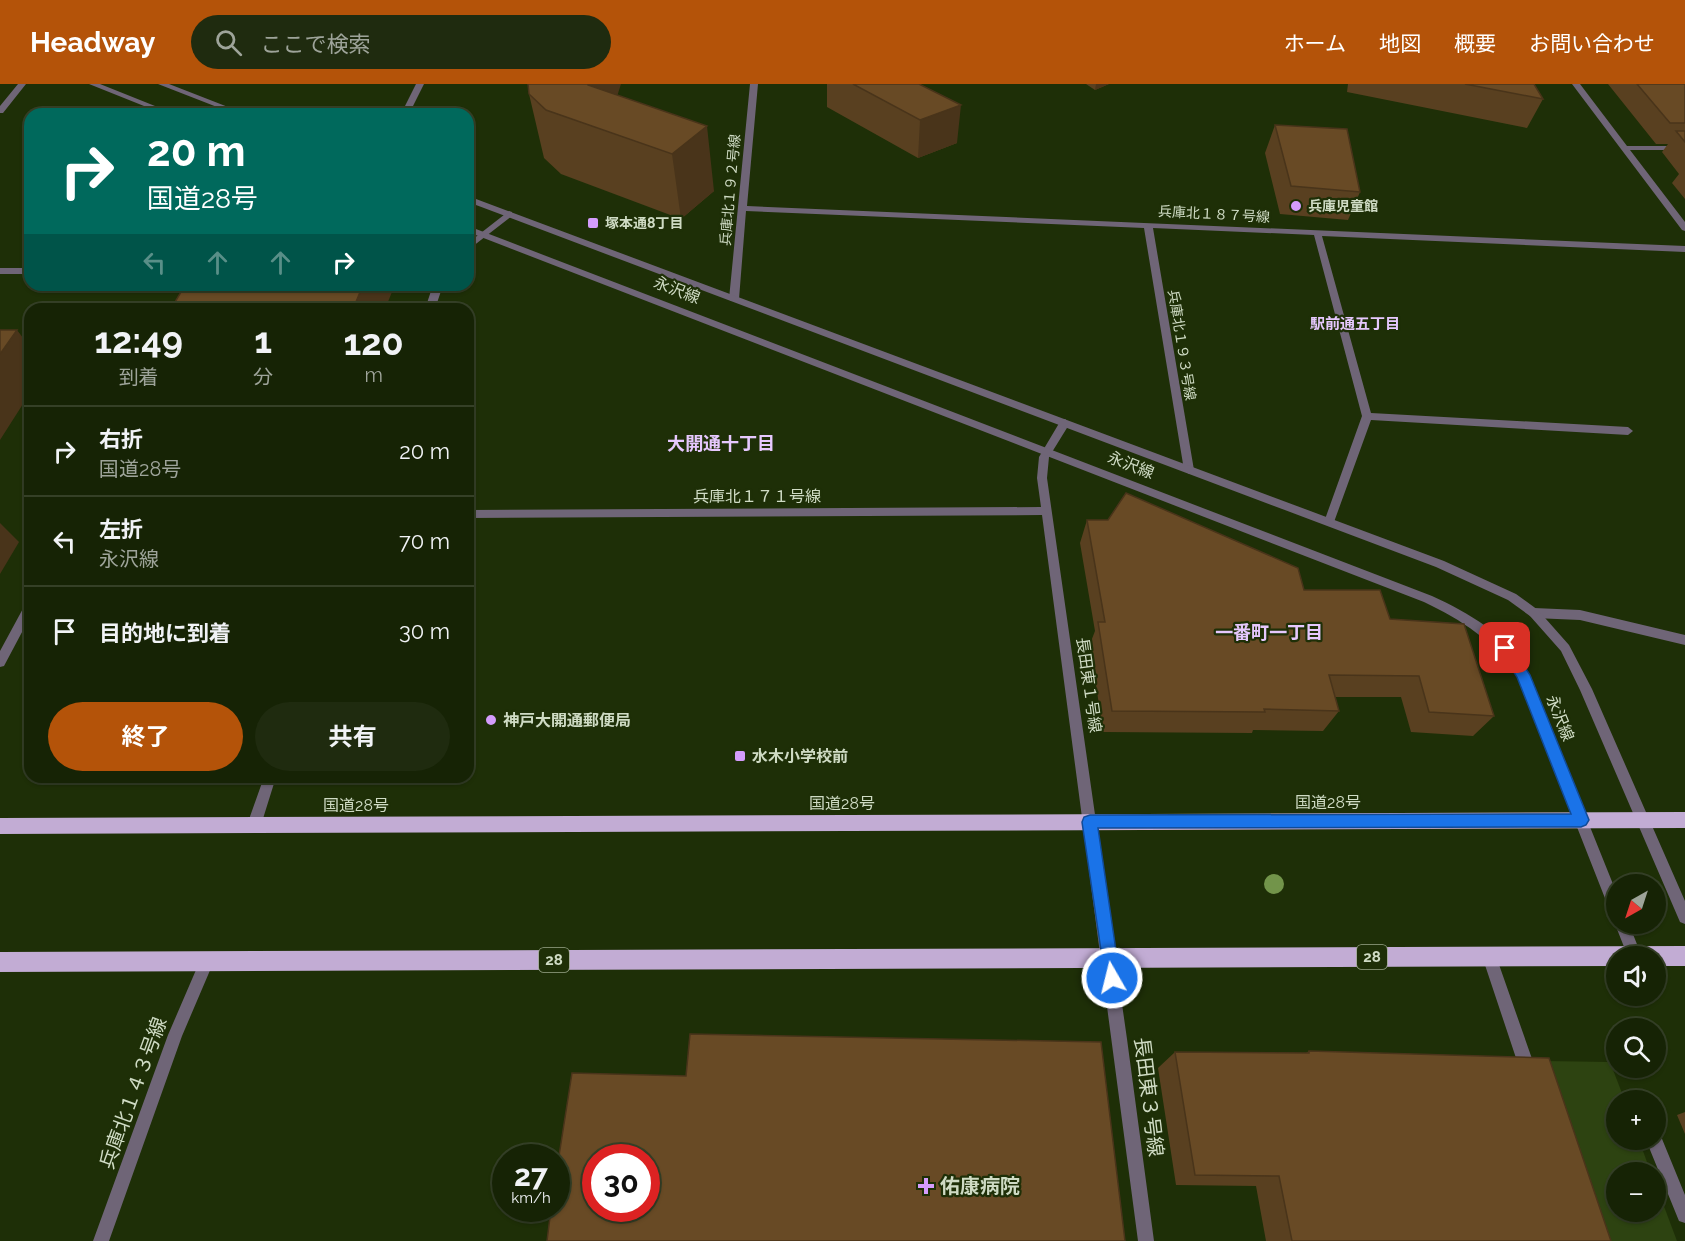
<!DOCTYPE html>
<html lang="ja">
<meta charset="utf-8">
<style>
body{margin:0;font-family:Raleway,"Noto Sans JP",sans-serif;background:#1f2b0f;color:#f1f3f6;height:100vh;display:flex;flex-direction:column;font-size:22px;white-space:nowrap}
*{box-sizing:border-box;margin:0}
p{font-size:20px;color:#9ea49a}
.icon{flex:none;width:33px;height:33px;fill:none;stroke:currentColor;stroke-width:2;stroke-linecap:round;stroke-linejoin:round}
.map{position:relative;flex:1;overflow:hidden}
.panel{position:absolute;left:24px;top:219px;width:450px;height:480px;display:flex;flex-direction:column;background:#162305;border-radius:18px;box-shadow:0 2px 4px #0004,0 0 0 2px #354027}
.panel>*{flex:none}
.top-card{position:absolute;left:24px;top:24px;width:450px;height:183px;border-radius:18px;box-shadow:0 2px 4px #0004,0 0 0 2px #354027;background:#00695c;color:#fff;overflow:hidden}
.needle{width:39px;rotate:219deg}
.tools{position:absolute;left:1606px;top:790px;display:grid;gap:12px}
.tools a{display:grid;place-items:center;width:60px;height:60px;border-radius:50%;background:#162305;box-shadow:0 2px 4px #0004,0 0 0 2px #354027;font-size:30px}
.speed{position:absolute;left:492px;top:1060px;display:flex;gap:12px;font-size:30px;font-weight:700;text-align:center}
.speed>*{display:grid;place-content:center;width:78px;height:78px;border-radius:50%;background:#162305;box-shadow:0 2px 4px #0004,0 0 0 2px #354027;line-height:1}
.speed small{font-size:15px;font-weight:400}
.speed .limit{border:9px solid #d22;background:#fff;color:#111}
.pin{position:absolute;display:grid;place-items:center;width:51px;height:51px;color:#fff;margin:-26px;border-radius:12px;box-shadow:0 3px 9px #0006}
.me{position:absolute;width:66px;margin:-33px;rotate:352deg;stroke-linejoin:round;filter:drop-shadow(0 0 4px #0008)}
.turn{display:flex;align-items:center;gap:21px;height:126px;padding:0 24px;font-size:27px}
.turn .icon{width:78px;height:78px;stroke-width:2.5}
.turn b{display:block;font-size:42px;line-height:51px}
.lanes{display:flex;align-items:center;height:57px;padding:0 24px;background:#0003;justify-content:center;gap:30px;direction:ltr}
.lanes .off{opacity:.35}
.eta{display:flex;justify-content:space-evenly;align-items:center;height:102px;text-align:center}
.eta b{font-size:36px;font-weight:700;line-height:42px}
.primary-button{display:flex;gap:12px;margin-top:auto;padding:12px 24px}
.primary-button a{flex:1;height:69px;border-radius:36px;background:#b45309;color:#fff;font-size:24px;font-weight:700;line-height:69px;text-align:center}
.primary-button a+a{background:#1f2b0f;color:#f1f3f6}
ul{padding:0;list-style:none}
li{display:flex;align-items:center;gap:18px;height:90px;padding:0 24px;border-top:2px solid #354027}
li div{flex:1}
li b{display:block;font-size:22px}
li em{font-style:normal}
header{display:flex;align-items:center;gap:36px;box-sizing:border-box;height:84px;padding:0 30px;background:#b45309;color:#fff}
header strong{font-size:28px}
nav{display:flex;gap:33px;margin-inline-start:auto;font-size:21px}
.search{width:420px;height:54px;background:#1f2b0f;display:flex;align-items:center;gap:15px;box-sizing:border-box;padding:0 21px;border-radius:33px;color:#9ea49a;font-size:22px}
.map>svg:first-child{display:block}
.green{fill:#2d4311}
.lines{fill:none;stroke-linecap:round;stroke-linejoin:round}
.service{fill:#6f6577;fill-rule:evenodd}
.minor{fill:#6f6577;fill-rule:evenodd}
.tertiary{fill:#6f6577;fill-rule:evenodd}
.trunk{fill:#c2acd4;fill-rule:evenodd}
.tree{fill:#72944a}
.wall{fill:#594020}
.shaded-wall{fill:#49341a}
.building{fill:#684a25;stroke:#49341a;stroke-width:1.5;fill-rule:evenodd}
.route{fill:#1a73e8;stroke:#114b97;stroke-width:1.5}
.poi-dot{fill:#d49cfc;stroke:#1e2f07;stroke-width:2}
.labels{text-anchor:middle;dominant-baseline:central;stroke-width:4.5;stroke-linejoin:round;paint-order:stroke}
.far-street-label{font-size:14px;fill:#cfdbc4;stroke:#1e2f07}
.far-poi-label{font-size:14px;font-weight:bold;fill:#cfdbc4;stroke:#1e2f07;text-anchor:start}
.far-neighbourhood-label{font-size:15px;font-weight:bold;fill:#e6c8fe;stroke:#1e2f07}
.shield{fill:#1e2f07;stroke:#9aa78b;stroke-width:1.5}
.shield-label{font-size:15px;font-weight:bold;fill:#cfdbc4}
.street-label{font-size:16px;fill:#cfdbc4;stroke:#1e2f07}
.poi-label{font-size:16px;font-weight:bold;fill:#cfdbc4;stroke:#1e2f07;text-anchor:start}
.neighbourhood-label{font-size:18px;font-weight:bold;fill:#e6c8fe;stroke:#1e2f07}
.near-street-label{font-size:20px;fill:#cfdbc4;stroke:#1e2f07}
.near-poi-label{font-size:20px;font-weight:bold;fill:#cfdbc4;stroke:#1e2f07;text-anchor:start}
</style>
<header>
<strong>Headway</strong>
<div class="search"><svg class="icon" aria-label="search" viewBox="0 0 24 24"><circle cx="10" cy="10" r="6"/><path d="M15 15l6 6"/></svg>ここで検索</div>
<nav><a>ホーム</a><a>地図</a><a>概要</a><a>お問い合わせ</a></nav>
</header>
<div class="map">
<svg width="1685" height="1157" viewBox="0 0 1685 1157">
<rect width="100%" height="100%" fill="#1e2f07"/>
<path class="green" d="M 1544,977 L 1610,978 L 1625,1017 L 1617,1017 L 1617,1056 L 1639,1056 L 1651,1089 L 1617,1089 L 1617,1128 L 1656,1128 L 1656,1101 L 1677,1157 L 1606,1157 Z"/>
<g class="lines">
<path class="service" d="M 1656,1049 L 1660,1050 L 1685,1111 L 1685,1139 L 1679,1137 L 1646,1056 L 1656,1056 Z"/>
<path class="minor" d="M 18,0 L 26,0 L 3,29 L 0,29 L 0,22 Z
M 750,0 L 758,0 L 747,122 L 1685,162 L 1685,168 L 1322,152 L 1371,329 L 1628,343 L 1633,347 L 1628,351 L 1371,336 L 1334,438 L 1329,442 L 1324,438 L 1362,332 L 1314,151 L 1153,144 L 1194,386 L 1189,390 L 1184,386 L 1144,144 L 746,127 L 739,215 L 737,217 L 731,217 L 729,215 Z
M 1572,0 L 1580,0 L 1627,62 L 1685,62 L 1685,66 L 1630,66 L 1685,138 L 1685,147 L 1682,146 Z
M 509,127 L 512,128 L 512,132 L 468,166 L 468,159 Z
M 0,184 L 30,184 L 30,190 L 0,190 Z
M 433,201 L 443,201 L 435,225 L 425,225 Z
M 1065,335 L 1070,339 L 1049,373 L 1047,394 L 1127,955 L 1154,1157 L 1138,1157 L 1042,431 L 468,434 L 468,426 L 1041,423 L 1037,394 L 1039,373 L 1061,336 Z
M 30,517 L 30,533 L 4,582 L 0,583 L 0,567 L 26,519 Z
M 1534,524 L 1580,526 L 1685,551 L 1685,561 L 1580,536 L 1534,534 L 1530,532 L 1528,529 L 1530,526 Z
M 264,693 L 276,693 L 261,741 L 259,745 L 254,747 L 249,745 L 247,741 Z
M 1489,865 L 1494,867 L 1496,872 L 1537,989 L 1534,994 L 1529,997 L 1524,994 L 1521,989 L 1482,872 L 1484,867 Z
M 207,870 L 212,872 L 214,877 L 182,952 L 109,1157 L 93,1157 L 168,951 L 202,872 Z"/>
<path class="tertiary" d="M 89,0 L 100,0 L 175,30 L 164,30 Z
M 158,0 L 169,0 L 246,30 L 235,30 Z
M 416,0 L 424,0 L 409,30 L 401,30 Z
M 468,112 L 1444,477 L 1516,510 L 1538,526 L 1569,561 L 1592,605 L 1685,817 L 1685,840 L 1680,838 L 1580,606 L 1561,567 L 1530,532 L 1508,516 L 1436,483 L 468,118 Z
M 468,142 L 1432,512 C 1471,530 1509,552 1529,591 L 1617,810 L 1617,834 L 1612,832 L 1610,827 L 1518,593 C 1494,557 1462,536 1424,518 L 468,148 Z
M 1617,835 L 1617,840 L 1629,840 L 1642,873 L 1628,873 L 1615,840 Z"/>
<path class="trunk" d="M 1685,728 L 1685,744 L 0,750 L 0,734 Z
M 1685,862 L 1685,882 L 1656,882 L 1656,873 L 1617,873 L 1617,882 L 0,888 L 0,868 Z"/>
</g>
<circle class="tree" cx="1274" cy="800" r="10"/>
<path class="wall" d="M 827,0 L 919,0 L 957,59 L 918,74 L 827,23 Z
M 1086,0 L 1109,0 L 1095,6 Z
M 1348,0 L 1534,0 L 1543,15 L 1527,44 L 1347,8 Z
M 1608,0 L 1685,0 L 1685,115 L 1672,99 L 1679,90 L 1662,68 L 1668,60 L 1656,60 Z
M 529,10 L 618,12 L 714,107 L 681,135 L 561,90 L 544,74 Z
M 1275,41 L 1360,108 L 1348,136 L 1280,130 L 1265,69 Z
M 1087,436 L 1304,506 L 1390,535 L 1494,632 L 1473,652 L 1411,648 L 1401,613 L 1335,613 L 1339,627 L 1323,647 L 1253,646 L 1252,649 L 1103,648 L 1090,560 L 1095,547 L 1080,459 Z
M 1309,967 L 1611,1157 L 1266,1157 L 1256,1102 L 1176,1101 L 1158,984 L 1175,968 L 1306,969 Z
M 1685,1028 L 1685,1050 L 1677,1031 Z"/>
<path class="shaded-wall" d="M 588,0 L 621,0 L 606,47 L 588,1 Z
M 1096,0 L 1109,0 L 1095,6 Z
M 961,21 L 957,59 L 918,74 L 920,36 Z
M 707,42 L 714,107 L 681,135 L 672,70 Z
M 363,201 L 389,201 L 392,208 L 385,225 L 353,225 Z
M 17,246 L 30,263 L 30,309 L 0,356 L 0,270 Z
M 0,439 L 19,458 L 0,490 Z"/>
<path class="building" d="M 528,0 L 588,0 L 588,1 L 707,42 L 672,70 L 546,26 L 529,10 Z
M 853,0 L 919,0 L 961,21 L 920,36 Z
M 1465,0 L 1534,0 L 1543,15 Z
M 1637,0 L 1685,0 L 1685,39 L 1670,39 Z
M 1275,41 L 1347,45 L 1360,108 L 1291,102 Z
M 1676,47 L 1685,47 L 1685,58 Z
M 185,201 L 363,201 L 353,225 L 171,225 Z
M 0,246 L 17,246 L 0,270 Z
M 1126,409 L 1298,484 L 1304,506 L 1380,506 L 1390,535 L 1464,540 L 1494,632 L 1429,628 L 1419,592 L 1329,591 L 1339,627 L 1264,625 L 1265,628 L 1112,627 L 1098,538 L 1105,538 L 1087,436 L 1108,436 Z
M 690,950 L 1101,958 L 1125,1157 L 547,1157 L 551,1125 L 556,1125 L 556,1091 L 572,989 L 686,992 ZM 596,1074 L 646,1074 L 646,1125 L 596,1125 Z
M 1309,967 L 1549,974 L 1611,1157 L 1292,1157 L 1279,1092 L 1195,1091 L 1175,968 L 1309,969 Z"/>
<path class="route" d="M 1505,558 L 1510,560 L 1530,591 L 1589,736 L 1586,741 L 1581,743 L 1098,744 L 1120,894 L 1117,900 L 1112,902 L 1106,900 L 1082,738 L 1084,733 L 1090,731 L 1571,730 L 1517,593 L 1498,564 Z"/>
<g class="poi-dot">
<circle cx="1296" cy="122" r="6"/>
<rect x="587" y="133" width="12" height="12" rx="3"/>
<circle cx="491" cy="636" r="6"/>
<rect x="734" y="666" width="12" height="12" rx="3"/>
<path d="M923 1093h6v6h6v6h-6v6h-6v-6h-6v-6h6z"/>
</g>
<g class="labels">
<g class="far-street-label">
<text transform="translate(730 106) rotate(-85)">兵庫北１９２号線</text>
<text transform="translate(1214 130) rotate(3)">兵庫北１８７号線</text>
<text transform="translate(1182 261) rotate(81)">兵庫北１９３号線</text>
</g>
<g class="far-poi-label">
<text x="1308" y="122">兵庫児童館</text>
<text x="605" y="139">塚本通8丁目</text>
</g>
<g class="far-neighbourhood-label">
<text x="1355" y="240">駅前通五丁目</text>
</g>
<g class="shield">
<rect x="1357" y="861" width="30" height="24" rx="4.5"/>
<rect x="539" y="864" width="30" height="24" rx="4.5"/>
</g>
<g class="shield-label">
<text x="1372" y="873">28</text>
<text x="554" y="876">28</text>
</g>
<g class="street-label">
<text transform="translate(677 206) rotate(21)">永沢線</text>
<text transform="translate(1131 381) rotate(21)">永沢線</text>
<text x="757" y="412">兵庫北１７１号線</text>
<text transform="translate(1089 601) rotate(82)">長田東１号線</text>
<text transform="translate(1560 634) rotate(68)">永沢線</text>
<text x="1328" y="718">国道28号</text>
<text x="842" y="719">国道28号</text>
<text x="356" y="721">国道28号</text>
</g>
<g class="poi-label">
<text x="503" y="636">神戸大開通郵便局</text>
<text x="752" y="672">水木小学校前</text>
</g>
<g class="neighbourhood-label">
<text x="721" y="359">大開通十丁目</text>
<text x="1269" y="548">一番町一丁目</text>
</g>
<g class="near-street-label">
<text transform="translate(133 1009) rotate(-70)">兵庫北１４３号線</text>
<text transform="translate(1149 1013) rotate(83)">長田東３号線</text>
</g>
<g class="near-poi-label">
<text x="940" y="1102">佑康病院</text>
</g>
</g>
</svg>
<div class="tools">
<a><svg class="needle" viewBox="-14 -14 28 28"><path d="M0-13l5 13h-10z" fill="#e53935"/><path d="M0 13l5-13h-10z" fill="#9ea49a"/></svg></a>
<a><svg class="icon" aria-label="sound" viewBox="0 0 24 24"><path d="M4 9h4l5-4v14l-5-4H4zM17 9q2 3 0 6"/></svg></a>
<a><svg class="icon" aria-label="search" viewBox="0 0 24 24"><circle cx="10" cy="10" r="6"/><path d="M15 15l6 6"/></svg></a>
<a>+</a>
<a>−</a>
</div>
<div class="speed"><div>27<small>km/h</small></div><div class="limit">30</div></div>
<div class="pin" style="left:1505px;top:564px;background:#d93025"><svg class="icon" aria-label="arrive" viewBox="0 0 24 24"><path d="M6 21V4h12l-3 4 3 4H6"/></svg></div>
<svg class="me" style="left:1112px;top:894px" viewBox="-20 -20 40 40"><circle r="17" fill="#1a73e8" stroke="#fff" stroke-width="3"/><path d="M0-11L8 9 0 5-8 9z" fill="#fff"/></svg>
<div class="top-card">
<div class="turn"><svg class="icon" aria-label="right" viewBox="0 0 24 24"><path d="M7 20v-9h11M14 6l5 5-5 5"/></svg><div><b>20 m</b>国道28号</div></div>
<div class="lanes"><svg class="icon off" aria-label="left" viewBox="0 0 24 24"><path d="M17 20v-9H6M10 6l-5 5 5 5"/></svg><svg class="icon off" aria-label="ahead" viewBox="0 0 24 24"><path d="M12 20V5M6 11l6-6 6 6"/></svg><svg class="icon off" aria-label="ahead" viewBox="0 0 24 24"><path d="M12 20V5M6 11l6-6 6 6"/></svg><svg class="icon" aria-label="right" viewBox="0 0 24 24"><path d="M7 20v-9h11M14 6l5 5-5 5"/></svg></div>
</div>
<section class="panel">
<div class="eta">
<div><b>12:49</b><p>到着</p></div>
<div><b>1</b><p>分</p></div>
<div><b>120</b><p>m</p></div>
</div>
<ul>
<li><svg class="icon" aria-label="right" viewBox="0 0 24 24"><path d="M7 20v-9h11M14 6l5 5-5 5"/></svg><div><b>右折</b><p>国道28号</p></div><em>20 m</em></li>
<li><svg class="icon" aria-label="left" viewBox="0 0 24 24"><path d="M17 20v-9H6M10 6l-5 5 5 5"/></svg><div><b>左折</b><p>永沢線</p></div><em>70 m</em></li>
<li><svg class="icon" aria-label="arrive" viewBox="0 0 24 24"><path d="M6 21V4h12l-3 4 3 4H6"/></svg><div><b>目的地に到着</b></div><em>30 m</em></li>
</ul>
<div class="primary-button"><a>終了</a><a>共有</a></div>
</section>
</div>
